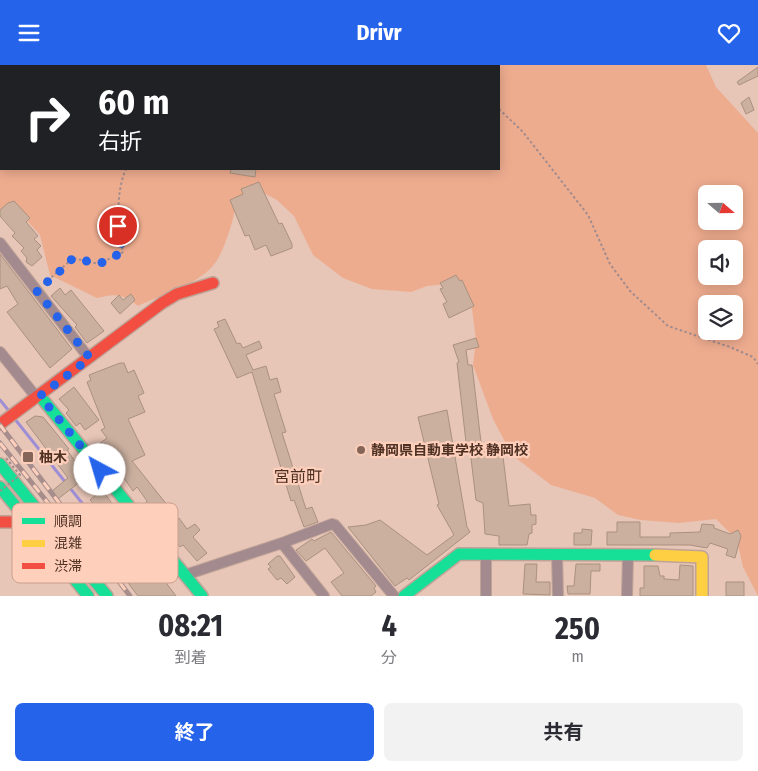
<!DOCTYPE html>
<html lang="ja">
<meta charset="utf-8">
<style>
body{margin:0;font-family:"Fira Sans Condensed","Noto Sans JP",sans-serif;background:#f2f2f3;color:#2b2b33;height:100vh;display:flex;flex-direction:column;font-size:19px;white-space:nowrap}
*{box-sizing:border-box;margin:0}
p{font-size:16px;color:#7c7c81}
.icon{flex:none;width:28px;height:28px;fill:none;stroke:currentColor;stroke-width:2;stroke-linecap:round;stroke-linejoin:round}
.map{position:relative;height:531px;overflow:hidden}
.sheet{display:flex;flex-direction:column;background:#fff;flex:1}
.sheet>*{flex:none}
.banner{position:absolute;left:0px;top:0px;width:500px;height:105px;box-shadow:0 2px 12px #0003;background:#202124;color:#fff;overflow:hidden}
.needle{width:32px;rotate:110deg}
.buttons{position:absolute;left:698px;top:120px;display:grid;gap:10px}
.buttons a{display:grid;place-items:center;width:45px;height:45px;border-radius:8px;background:#fff;box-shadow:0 2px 12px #0003;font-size:25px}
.pin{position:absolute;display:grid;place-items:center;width:42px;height:42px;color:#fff;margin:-21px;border:2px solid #fff;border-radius:50%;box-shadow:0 1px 5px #0007}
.me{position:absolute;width:55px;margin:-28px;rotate:321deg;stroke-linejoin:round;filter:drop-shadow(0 0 4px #0008)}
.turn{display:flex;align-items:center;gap:18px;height:105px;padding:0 15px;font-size:22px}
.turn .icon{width:65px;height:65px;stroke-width:2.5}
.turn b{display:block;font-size:35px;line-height:42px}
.eta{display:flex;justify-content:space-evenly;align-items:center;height:85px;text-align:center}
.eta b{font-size:30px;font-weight:700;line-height:35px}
.primary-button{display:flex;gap:10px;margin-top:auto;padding:10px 15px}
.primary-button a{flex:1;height:58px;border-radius:8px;background:#2563eb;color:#fff;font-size:20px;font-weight:700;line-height:58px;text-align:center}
.primary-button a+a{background:#f2f2f3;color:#2b2b33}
header{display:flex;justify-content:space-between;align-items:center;height:65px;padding:0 15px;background:#2563eb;color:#fff;font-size:22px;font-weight:700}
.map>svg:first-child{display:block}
.green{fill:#eeac8f;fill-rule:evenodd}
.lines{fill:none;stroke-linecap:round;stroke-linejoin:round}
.stream{stroke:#9e8ed5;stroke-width:3}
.building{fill:#cbb09f;stroke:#aa917f}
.street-casing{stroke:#bfa397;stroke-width:12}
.fast-casing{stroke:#bfa397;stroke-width:14}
.slow-casing{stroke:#bfa397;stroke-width:14}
.jam-casing{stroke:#bfa397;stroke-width:14}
.path{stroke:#a28b8d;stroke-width:2;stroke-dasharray:2.5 2.5;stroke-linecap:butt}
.street{stroke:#a38a8f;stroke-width:10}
.fast{stroke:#16e098;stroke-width:11}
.slow{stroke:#ffcf43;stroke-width:11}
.jam{stroke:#f24e42;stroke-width:11}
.rail-casing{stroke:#a78e8c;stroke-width:5}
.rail{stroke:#fecfbb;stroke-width:3;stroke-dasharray:9;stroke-linecap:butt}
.path-bridge{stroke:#a28b8d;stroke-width:2;stroke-dasharray:2.5 2.5;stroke-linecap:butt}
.route{stroke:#2563eb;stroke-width:9;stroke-dasharray:0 16.2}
.poi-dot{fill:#846557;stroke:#fecfbb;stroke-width:2}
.labels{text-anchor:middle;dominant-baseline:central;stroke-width:4.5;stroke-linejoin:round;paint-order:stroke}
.poi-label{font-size:14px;font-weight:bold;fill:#4f3123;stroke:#fecfbb;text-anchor:start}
.quarter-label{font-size:16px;fill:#4f3123;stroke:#fecfbb}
.key{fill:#fecfbb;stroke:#caa08d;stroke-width:1}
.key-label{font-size:14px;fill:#4f3123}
</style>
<header><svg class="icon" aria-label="menu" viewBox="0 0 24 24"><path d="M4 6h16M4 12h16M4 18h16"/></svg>Drivr<svg class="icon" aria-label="heart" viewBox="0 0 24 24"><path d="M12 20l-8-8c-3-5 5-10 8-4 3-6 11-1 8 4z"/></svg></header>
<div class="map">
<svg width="758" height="531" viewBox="0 0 758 531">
<rect width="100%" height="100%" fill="#e7c5b7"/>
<path class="green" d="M 0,0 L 706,0 L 716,22 L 758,68 L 758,531 L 743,502 L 737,475 L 716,454 L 679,458 L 641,455 L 618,450 L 595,433 L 551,420 L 512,390 L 493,354 L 473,300 L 476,275 L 472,244 L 460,225 L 446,219 L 427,221 L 411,227 L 372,224 L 343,213 L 313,190 L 294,151 L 277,135 L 256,124 L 237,137 C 233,155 224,191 210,204 C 194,220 159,231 138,241 C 125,229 114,228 97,233 L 50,210 L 40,170 L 20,148 L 0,149 ZM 1,1 L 499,1 L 499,104 L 1,104 ZM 706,129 L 734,129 L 734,156 L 706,156 ZM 706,184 L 734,184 L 734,211 L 706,211 ZM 706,239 L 734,239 L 734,266 L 706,266 Z"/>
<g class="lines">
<path class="stream" d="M 0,335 L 9,346
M 14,353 L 94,453 L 88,472"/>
</g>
<path class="building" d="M 758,2 L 758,11 L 739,20 L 737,17 Z
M 749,32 L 754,45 L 746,49 L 741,38 Z
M 231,104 L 256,104 L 255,112 L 230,108 Z
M 259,117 L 279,159 L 282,158 L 292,179 L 292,183 L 271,191 L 266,180 L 255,185 L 249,170 L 245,171 L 230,135 L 243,129 L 241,124 Z
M 14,136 L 30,153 L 26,157 L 38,171 L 34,174 L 41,181 L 37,185 L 42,192 L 32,201 L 26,197 L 27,193 L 21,186 L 24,183 L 12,171 L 15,168 L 0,151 L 0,145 L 8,138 Z
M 0,189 L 72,284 L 50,303 L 7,247 L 18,239 L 7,221 L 0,224 Z
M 456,210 L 460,216 L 462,215 L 474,241 L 449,253 L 443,239 L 447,237 L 440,224 L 443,223 L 440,218 Z
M 60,223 L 65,230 L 71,225 L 104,266 L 87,278 L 75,262 L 77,260 L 51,231 Z
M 131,229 L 135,235 L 120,249 L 111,238 L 119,230 L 123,235 Z
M 225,254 L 237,279 L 240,278 L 243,283 L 259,276 L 262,283 L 246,290 L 253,305 L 266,301 L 270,315 L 277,313 L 281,327 L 274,329 L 286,367 L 282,368 L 306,444 L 312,442 L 318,457 L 304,462 L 294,435 L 291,436 L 252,307 L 237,313 L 214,264 L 219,262 L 217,257 Z
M 476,273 L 479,282 L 466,285 L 468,300 L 472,300 L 482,386 L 502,383 L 509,441 L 530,439 L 531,450 L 536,450 L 536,459 L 532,460 L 532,468 L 529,469 L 527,480 L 499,480 L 499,471 L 485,469 L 483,438 L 476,435 L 470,385 L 467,386 L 457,298 L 459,297 L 453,280 Z
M 120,298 L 124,298 L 128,308 L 134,305 L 144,328 L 138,331 L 145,347 L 128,354 L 145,390 L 132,396 L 168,441 L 166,443 L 176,455 L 179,453 L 187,464 L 195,459 L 200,465 L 193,472 L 207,488 L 197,496 L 183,480 L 180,482 L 146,438 L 147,436 L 137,422 L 133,426 L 119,406 L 116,408 L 108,397 L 112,394 L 99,379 L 107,373 L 101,365 L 105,363 L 87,317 L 91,315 L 89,310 Z
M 74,322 L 99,355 L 85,365 L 80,358 L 76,361 L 66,348 L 69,345 L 59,334 Z
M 447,345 L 467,462 L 470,467 L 409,515 L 407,513 L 395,521 L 348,462 L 366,460 L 380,455 L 427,490 L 454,470 L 437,440 L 439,439 L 418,352 Z
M 35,351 L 43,352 L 69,384 L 67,385 L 86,412 L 58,434 L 52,426 L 68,413 L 26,357 Z
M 102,425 L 116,444 L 106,452 L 90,435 Z
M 617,457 L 640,457 L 640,472 L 670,472 L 670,468 L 700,467 L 702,459 L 714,460 L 714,463 L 730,469 L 738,465 L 741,471 L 735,493 L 726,490 L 728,484 L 710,478 L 707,483 L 690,480 L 607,480 L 607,467 L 617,467 Z
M 133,461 L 146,478 L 140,483 L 176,531 L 138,531 L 113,498 L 116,496 L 102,479 L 113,470 L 116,474 Z
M 582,464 L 592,465 L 591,480 L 574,480 L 574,468 L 582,468 Z
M 331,467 L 376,521 L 374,523 L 376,527 L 371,531 L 342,531 L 331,517 L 344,508 L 325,483 L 306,496 L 296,485 L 312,474 L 314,476 Z
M 277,491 L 280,491 L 295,512 L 287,519 L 281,513 L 277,515 L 268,504 L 271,502 L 268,499 Z
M 525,499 L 537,499 L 536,517 L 550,517 L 550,530 L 523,529 Z
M 576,499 L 600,499 L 600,506 L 591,506 L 590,529 L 568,529 L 567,521 L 574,521 Z
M 680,500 L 693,501 L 693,531 L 640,531 L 640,523 L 644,523 L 644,501 L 658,501 L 660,511 L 664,511 L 664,514 L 679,515 Z
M 726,517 L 744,517 L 744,531 L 726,531 Z"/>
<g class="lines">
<defs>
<path id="street" d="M 11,1 L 11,0
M 47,1 L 47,0
M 80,1 L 80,0
M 0,56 L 1,49
M 0,178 L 89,293
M 0,287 L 37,333
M 282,478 L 332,459 L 335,460 L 394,531
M 557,489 L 558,531
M 185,510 L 282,478 L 324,531
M 486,531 L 486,489
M 627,531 L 628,490"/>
<path id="fast" d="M 40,331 L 202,531
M 0,399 L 107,531
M 0,422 L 88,531
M 404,531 L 459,489 L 655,490"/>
<path id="slow" d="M 655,490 L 702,492 L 702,531"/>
<path id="jam" d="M 0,359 L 162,238 L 177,229 L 213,218
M 0,457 L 28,457 L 35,460"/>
</defs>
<use href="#street" class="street-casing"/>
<use href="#fast" class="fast-casing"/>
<use href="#slow" class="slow-casing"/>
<use href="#jam" class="jam-casing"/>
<path class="path" d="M 453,0 L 454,1
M 187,1 L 188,0
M 499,44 L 523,67 L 588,150 L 610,199 L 630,226 L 668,261 L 730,282 L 753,292 L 758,299
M 44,219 L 73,193 L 99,199 L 123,187 C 118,161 115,129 126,104"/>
<use href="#street" class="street"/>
<use href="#fast" class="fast"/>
<use href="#slow" class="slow"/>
<use href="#jam" class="jam"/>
<defs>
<path id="rail" d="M 0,360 L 130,531
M 0,378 L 72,468"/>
</defs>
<use href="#rail" class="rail-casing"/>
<use href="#rail" class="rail"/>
<path class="path-bridge" d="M 0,426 L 20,410 L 6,393"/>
</g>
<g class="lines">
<path class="route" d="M 100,405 L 40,331 L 90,293 L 36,225 L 54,212 L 73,193 L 99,199 L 123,187 L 118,161"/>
</g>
<g class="poi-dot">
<circle cx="361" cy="385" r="5"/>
<rect x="22" y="386" width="12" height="12" rx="2.5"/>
</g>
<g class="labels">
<g class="poi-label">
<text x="371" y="385">静岡県自動車学校 静岡校</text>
<text x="39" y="392">柚木</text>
</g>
<g class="quarter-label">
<text x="298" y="411">宮前町</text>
</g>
</g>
<rect x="12" y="438" width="166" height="80" rx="8" class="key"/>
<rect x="22" y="453" width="23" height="6" fill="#16e098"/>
<rect x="22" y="475" width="23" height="7" fill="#ffcf43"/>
<rect x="22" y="498" width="23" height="6" fill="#f24e42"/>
<g class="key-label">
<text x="54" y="461">順調</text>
<text x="54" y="483">混雑</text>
<text x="54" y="506">渋滞</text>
</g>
</svg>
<div class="buttons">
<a><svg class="needle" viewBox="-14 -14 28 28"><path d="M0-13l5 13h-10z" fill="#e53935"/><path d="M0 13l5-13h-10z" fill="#7c7c81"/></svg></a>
<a><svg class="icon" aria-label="sound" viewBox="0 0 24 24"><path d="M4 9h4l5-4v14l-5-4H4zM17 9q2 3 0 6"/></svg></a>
<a><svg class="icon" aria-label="layers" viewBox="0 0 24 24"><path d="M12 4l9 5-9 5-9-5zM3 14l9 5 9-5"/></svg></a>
</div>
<div class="pin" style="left:118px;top:161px;background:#d93025"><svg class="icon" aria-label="arrive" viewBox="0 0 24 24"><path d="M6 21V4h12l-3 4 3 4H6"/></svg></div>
<svg class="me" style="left:100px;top:405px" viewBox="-20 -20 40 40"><circle r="19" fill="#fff"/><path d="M0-13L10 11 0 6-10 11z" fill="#2563eb"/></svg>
<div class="banner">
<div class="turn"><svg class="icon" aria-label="right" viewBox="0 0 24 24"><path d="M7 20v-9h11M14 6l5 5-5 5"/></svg><div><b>60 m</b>右折</div></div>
</div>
</div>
<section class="sheet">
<div class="eta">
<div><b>08:21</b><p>到着</p></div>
<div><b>4</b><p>分</p></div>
<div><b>250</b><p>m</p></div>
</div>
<div class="primary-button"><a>終了</a><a>共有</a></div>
</section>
